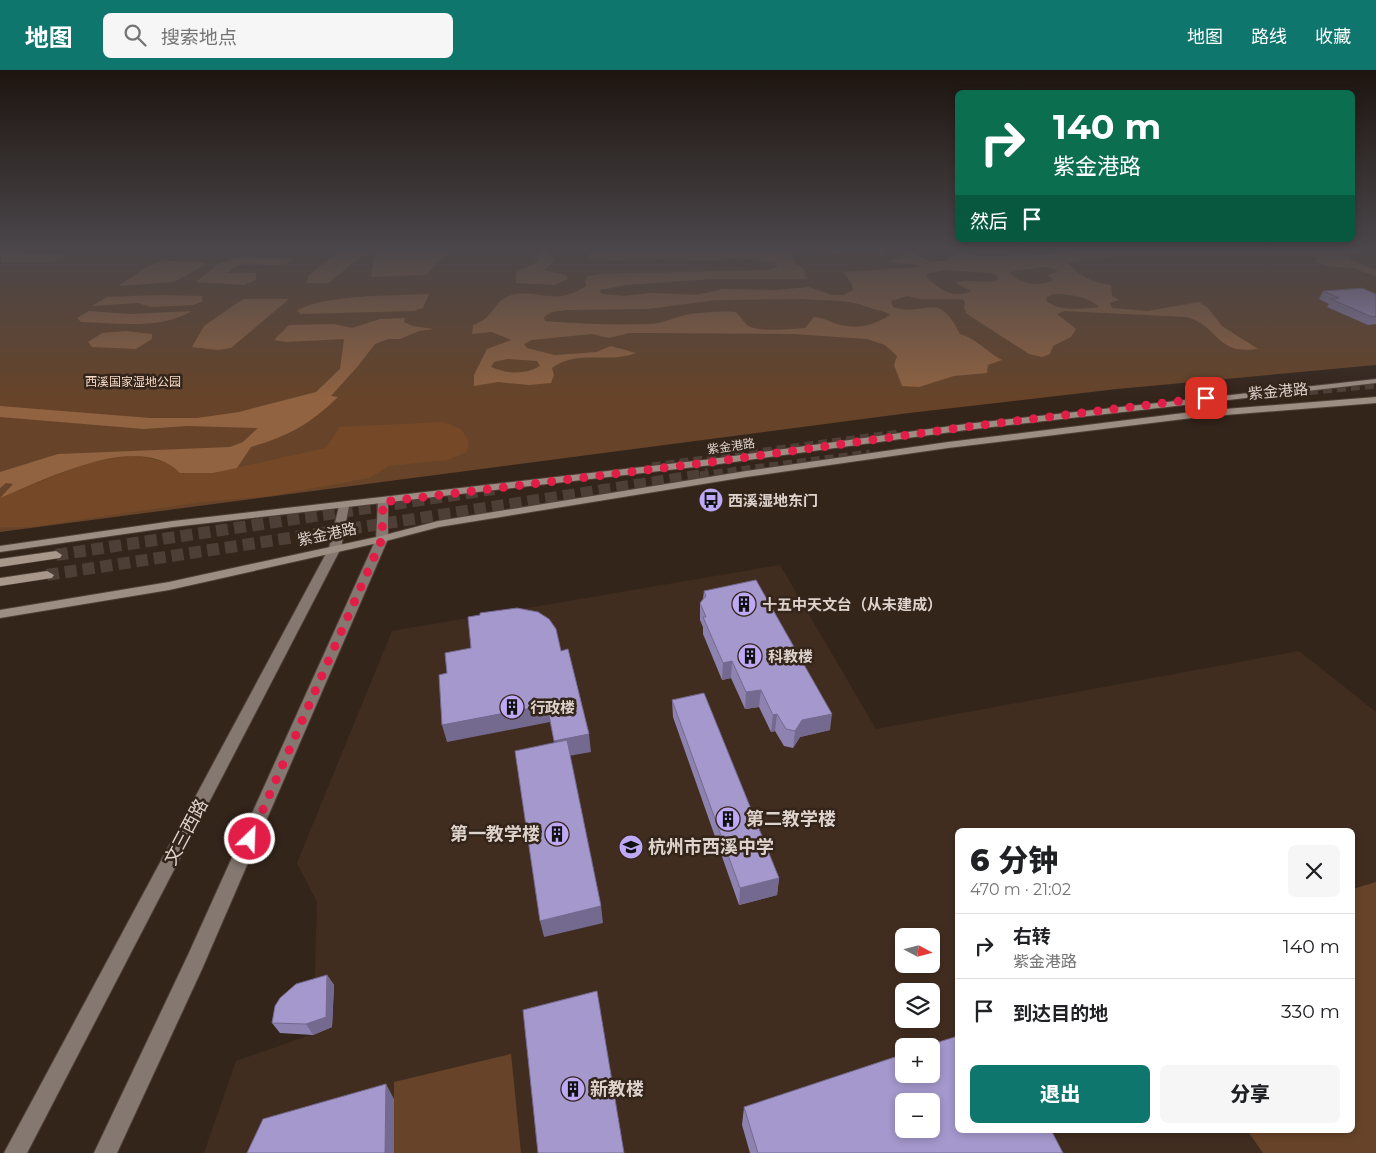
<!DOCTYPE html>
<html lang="zh">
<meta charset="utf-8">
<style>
body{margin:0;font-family:Montserrat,"Noto Sans SC",sans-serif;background:#f6f6f6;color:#202124;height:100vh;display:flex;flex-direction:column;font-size:19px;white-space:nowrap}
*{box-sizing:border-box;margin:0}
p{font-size:16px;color:#757577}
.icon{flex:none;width:28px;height:28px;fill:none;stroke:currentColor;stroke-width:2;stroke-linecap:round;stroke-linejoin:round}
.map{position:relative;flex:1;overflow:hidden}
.drawer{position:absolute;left:955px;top:758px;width:400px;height:305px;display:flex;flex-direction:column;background:#fff;border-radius:8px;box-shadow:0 2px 8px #0003}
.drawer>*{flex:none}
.hud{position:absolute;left:955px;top:20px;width:400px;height:152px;border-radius:8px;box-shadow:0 2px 8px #0003;background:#0b6e4f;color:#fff;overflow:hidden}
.needle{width:32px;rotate:97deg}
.controls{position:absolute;left:895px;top:858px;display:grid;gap:10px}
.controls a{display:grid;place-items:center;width:45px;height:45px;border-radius:8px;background:#fff;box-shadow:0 2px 8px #0003;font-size:25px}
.pin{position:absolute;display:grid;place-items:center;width:42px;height:42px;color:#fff;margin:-21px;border-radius:10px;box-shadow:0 2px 8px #0006}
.me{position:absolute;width:55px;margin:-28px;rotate:24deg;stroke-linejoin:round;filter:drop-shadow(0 0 4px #0008)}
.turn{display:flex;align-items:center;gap:18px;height:105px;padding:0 15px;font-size:22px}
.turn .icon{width:65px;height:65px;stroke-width:2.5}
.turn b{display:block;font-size:35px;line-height:42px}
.then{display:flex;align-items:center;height:48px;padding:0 15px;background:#0003;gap:10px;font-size:19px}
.round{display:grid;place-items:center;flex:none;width:52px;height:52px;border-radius:8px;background:#f6f6f6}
.summary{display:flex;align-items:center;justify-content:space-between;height:85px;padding:0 15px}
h1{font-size:30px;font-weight:800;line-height:38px}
.action{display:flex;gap:10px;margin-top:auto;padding:10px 15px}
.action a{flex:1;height:58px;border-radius:8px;background:#0f766e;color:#fff;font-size:20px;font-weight:800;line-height:58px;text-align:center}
.action a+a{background:#f6f6f6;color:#202124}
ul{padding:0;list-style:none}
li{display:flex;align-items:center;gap:15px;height:65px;padding:0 15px;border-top:1px solid #e0e0e0}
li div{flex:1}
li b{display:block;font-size:19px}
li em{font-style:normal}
header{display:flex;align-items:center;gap:30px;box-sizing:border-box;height:70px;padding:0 25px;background:#0f766e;color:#fff}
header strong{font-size:24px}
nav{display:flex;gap:28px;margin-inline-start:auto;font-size:18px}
.search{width:350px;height:45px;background:#f6f6f6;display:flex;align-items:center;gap:12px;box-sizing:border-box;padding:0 18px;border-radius:8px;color:#757577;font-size:19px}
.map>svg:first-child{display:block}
.built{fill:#412d20;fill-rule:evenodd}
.green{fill:#674429}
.forest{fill:#754927}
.water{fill:#916341;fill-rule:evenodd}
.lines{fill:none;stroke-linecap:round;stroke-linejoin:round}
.trunk-tunnel-far1{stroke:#4d3f36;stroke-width:9;stroke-dasharray:9 5;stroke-linecap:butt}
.trunk-tunnel{stroke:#4d3f36;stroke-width:12;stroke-dasharray:12 6;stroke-linecap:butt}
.secondary-casing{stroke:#4f4137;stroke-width:2}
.primary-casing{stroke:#4f4137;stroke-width:2}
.trunk-casing{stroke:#4f4137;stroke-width:1}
.secondary{fill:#847870;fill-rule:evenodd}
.primary{fill:#9d8e83;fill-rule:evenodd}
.trunk{fill:#a8988c;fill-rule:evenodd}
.wall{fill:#8e83b0}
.shaded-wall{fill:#746a90}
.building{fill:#a598cd;stroke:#746a90;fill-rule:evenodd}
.route{stroke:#e11d48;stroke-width:9;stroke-dasharray:0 16.2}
.labels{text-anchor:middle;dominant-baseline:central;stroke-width:5;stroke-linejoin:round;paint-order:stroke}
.far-park-label{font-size:12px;fill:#f8dbc6;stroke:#34251b}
.far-street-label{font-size:12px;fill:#ddd3cc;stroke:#34251b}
.street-label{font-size:15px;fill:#ddd3cc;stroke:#34251b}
.poi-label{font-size:15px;font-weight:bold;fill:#ddd3cc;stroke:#34251b;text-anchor:start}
.near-poi-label{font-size:18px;font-weight:bold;fill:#ddd3cc;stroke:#34251b;text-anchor:start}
.near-street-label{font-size:18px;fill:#ddd3cc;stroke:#34251b}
</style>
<header>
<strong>地图</strong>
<div class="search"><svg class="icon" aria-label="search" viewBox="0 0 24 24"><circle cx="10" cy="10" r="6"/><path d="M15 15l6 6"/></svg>搜索地点</div>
<nav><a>地图</a><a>路线</a><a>收藏</a></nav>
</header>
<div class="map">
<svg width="1376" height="1083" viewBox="0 0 1376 1083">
<rect width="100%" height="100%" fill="#34251b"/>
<path class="built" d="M 780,495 L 876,659 L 1299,581 L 1376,642 L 1376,1083 L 204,1083 L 236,991 L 313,964 L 317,832 L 297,793 L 392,561 ZM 958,760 L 1352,760 L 1352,1060 L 958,1060 ZM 904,866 L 931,866 L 931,894 L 904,894 ZM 904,921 L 931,921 L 931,949 L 904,949 ZM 904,976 L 931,976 L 931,1004 L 904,1004 ZM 904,1031 L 931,1031 L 931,1059 L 904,1059 Z"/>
<path class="green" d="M 0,178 L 1376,178 L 1376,295 L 1117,319 L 909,343 L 0,462 Z
M 1376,812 L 1376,1083 L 1263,1083 L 1247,1060 L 1352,1060 L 1353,819 Z
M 511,984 L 521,1083 L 394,1083 L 394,1012 Z"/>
<path class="forest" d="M 443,352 L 461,359 L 469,372 L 467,382 L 447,390 L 389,396 L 369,408 L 270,426 L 201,432 L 31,457 L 0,457 L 0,428 L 84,394 L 133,385 L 213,403 L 326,378 L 340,357 Z"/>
<path class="water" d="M 533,178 L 545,178 L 555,191 L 544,200 L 566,205 L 568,209 L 554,215 L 516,213 L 516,202 L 539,191 L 535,188 L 539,183 L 537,179 Z
M 757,178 L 790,178 C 789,187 796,194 804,199 L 806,209 L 712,209 L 627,215 L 599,220 L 602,224 L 624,226 L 651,223 L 697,225 L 723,219 L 776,220 L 809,217 L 832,225 L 844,225 L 853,220 L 851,213 L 843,202 L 919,197 L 914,194 L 886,192 L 903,186 L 904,181 L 900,178 C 908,178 911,182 918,186 C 926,191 937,192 946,191 L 949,187 C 959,183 968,183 978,186 L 1044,185 L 1108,178 L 1189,180 L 1201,178 L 1376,178 L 1350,185 L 1350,189 L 1376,200 L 1376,206 L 1353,198 L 1326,196 L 1314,191 L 1320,189 L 1303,184 L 1120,186 L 1090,188 L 1068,193 C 1078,206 1095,213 1111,215 L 1112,226 L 1119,230 L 1110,233 L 1112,238 L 1147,241 L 1199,232 L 1208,238 L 1222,256 L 1258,279 C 1214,285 1220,256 1186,247 L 1064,241 L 1057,244 L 1076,259 L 1071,267 L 1053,276 L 1050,284 L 1042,287 L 1029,284 L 967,244 L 964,238 L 965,231 L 960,229 L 920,229 L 907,226 L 891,231 L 893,237 C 927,248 937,218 960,264 C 976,268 987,282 1002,290 L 988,295 L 987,303 L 954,306 L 919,317 L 902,316 L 894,295 L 897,286 L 885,275 L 867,269 L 793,264 L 650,263 L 629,263 L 609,268 L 592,264 L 532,270 L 524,274 L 527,278 L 555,285 L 596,282 L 611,276 L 636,283 C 607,294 578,279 552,298 L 554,305 L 551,313 L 529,315 L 498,312 L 474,316 L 474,305 L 487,279 L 511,270 L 492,262 L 472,264 L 473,255 C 478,253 483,251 487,247 C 494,240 499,229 509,226 C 537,217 554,238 586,216 L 585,211 L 588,206 L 600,204 L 768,200 L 777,197 L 776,193 L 740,188 L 715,191 L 659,189 L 642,187 L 620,191 L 590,189 L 589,185 L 592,182 ZM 1043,197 L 1056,199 L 1057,202 L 1048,205 L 1053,210 C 1041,217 1018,214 1009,202 ZM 945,200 L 991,203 L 998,206 L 997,210 C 983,214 964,208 956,213 L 971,221 C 954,230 938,219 926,206 L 929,203 ZM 1053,224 C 1069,224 1087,226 1099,237 C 1082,239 1061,242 1046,231 L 1047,227 ZM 804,229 C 828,232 845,228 868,237 C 876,241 882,239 890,245 C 872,256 858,260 837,254 C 828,251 824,248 814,247 L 805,258 C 793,259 754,263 746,254 C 742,250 740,246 736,242 C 721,241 705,242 690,244 C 676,246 664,254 649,254 C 615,255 579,254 545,251 L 544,247 L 552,242 L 567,240 L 648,239 L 716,230 ZM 507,289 L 537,291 L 540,296 C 525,305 507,304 491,297 L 494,292 Z
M 823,178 L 882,178 L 886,185 L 835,185 L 827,183 Z
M 385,181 L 386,181 L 447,183 L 426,205 L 371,207 L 374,186 Z
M 336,183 L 366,183 L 328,213 L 307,213 L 308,206 Z
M 1,184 L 68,185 L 52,192 L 1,192 Z
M 238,188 L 295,189 C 292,190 288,193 284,194 C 267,199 240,187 229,203 L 256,203 L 256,210 L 244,215 L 196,212 L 219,193 Z
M 165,191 L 205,192 L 205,195 L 174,212 L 118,216 L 148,196 Z
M 429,224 L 423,238 L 414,241 L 301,244 L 297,241 C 321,224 398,226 429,224 Z
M 160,225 L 202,226 L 202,232 L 193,235 L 152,237 L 137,233 L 92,236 L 107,227 Z
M 243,229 L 289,229 L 231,278 L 218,280 L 192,277 L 204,256 Z
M 89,241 L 130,244 L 192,241 C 160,260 117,253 81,252 L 77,248 Z
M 405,248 L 404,252 L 413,256 L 434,259 L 419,261 L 400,269 L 388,269 L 375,274 L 358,296 L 331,326 L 338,327 C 310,354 289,366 251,377 L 237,398 L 213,403 L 180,403 C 139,360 45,410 0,428 L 13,414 L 6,413 L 0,418 L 0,402 L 58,384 L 230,377 L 243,372 L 258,358 L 187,356 L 144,359 L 0,347 L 0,336 L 150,348 L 197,348 L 239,342 L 316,322 L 340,299 L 344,269 L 286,272 L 274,270 L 289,255 L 334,254 L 352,258 L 380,249 Z
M 126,261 L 152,264 L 152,269 L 136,279 L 92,277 L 88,272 L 102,263 Z"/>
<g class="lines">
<path class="trunk-tunnel-far1" d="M 1295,322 L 1376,314
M 652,397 L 898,364
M 700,406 L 870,384"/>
<path class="trunk-tunnel" d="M 56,485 L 494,419
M 47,505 L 708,404"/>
<defs>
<path id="secondary" d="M 383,429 L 388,432 L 388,469 L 202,899 L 117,1083 L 94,1083 L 188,885 L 376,469 L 378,432 Z
M 344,433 L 349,436 L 341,478 L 27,1083 L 4,1083 L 329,478 L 339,436 Z"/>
<path id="primary" d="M 1376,309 L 1376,313 L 966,360 L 712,395 L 173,457 L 0,482 L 0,476 L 173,451 L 712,389 L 966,354 Z
M 1376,327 L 1376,333 L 1200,347 L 948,378 L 746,407 L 439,457 L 382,472 L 169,520 L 0,548 L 0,540 L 169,512 L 381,466 L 438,451 L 746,401 L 948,372 L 1200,341 Z"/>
<path id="trunk" d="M 56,481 L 62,485 L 60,488 L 0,497 L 0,489 Z
M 47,501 L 54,505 L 52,508 L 0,516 L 0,508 Z"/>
</defs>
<use href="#secondary" class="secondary-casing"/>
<use href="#primary" class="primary-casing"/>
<use href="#trunk" class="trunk-casing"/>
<use href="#secondary" class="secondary"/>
<use href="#primary" class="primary"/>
<use href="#trunk" class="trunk"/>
</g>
<path class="wall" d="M 1323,221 L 1376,224 L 1376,254 L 1368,255 L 1327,237 L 1329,234 L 1319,229 Z
M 704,521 L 830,660 L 800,667 L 793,678 L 784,676 L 775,661 L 771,662 L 759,637 L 745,639 L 731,608 L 722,610 L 703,564 L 703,557 L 700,550 L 700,533 L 703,529 Z
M 672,630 L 779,808 L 777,825 L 739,835 L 673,647 Z
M 327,905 L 334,915 L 332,957 L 313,965 L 280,963 L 272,953 Z
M 744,1037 L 1063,1083 L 750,1083 L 742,1055 Z"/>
<path class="shaded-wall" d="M 732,591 L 731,608 L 722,610 L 723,593 Z
M 761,620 L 759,637 L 745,639 L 746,622 Z
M 547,635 L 550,652 L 447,672 L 442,655 Z
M 777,644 L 775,661 L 771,662 L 773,645 Z
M 832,644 L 830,660 L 800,667 L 793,678 L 795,661 L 802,650 Z
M 589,664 L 591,682 L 557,688 L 554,671 Z
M 779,808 L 777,825 L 739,835 L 740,818 Z
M 601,836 L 603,853 L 544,867 L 540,851 Z
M 327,905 L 334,915 L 332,957 L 313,965 L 306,954 Z
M 386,1014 L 394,1029 L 394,1083 L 385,1083 Z"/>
<path class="building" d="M 1362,218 L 1376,224 L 1376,246 L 1372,247 L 1331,229 L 1339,228 L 1323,221 Z
M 756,510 L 832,644 L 802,650 L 795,661 L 786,659 L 777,644 L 773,645 L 761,620 L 746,622 L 732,591 L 723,593 L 703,547 L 706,547 L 700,533 L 706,526 L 704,521 Z
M 517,538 L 538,542 L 549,549 L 556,559 L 561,581 L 568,579 L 589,664 L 554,671 L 547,635 L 442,655 L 439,605 L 447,603 L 445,583 L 471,578 L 468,547 L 480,545 L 480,543 Z
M 704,623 L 779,808 L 740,818 L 672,630 Z
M 567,670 L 601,836 L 540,851 L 515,681 Z
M 327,905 L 326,947 L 306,954 L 272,953 L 275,936 L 280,928 L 296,914 Z
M 597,921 L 624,1083 L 538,1083 L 523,940 Z
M 958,966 L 958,1060 L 1051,1060 L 1063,1083 L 758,1083 L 744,1037 L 904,984 L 904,1004 L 931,1004 L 931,976 L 926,976 ZM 904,1031 L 931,1031 L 931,1059 L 904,1059 Z
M 386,1014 L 385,1083 L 247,1083 L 263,1049 Z"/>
<linearGradient id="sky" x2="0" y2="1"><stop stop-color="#1d140f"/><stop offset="0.54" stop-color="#4a464a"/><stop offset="1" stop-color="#4a464a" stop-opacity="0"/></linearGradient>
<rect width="1376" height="329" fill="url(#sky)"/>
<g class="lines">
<path class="route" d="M 250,769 L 382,469 L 383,432 L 712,392 L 966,357 L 1206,328"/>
</g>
<defs>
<symbol id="bus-disc" viewBox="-11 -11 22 22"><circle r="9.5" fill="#bda9f5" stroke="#34251b"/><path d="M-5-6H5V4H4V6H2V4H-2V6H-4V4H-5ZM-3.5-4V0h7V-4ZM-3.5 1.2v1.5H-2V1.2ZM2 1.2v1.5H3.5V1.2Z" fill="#111"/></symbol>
<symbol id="building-disc" viewBox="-11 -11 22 22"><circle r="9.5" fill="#bda9f5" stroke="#34251b"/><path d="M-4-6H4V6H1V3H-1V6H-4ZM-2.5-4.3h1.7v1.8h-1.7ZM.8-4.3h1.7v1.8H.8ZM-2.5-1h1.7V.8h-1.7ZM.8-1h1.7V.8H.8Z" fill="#111"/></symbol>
<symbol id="school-disc" viewBox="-11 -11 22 22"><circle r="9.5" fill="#bda9f5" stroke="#34251b"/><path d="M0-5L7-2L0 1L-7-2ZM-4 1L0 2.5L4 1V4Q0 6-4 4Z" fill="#111"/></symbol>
</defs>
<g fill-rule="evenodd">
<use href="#bus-disc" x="697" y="416" width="28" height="28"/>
<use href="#building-disc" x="730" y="520" width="28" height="28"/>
<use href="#building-disc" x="736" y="572" width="28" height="28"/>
<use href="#building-disc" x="498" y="623" width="28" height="28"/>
<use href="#building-disc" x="714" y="735" width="28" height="28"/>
<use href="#building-disc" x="543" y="750" width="28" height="28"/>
<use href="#school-disc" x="617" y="763" width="28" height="28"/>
<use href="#building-disc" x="559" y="1005" width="28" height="28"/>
</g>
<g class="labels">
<g class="far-park-label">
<text x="133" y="311">西溪国家湿地公园</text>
</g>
<g class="far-street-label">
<text transform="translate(731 376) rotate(-8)">紫金港路</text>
</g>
<g class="street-label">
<text transform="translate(1278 321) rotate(-5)">紫金港路</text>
<text transform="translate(327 464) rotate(-12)">紫金港路</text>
</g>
<g class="poi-label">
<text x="728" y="430">西溪湿地东门</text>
<text x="762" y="534">十五中天文台（从未建成）</text>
<text x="768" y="586">科教楼</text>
<text x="530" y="637">行政楼</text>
</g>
<g class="near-poi-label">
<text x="746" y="749">第二教学楼</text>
<text x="540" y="764" text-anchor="end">第一教学楼</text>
<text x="648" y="777">杭州市西溪中学</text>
<text x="590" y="1019">新教楼</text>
</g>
<g class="near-street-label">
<text transform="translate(186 762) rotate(-62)">文三西路</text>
</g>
</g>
</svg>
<div class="controls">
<a><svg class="needle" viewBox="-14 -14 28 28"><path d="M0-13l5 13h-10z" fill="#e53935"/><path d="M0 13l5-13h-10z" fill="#757577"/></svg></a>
<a><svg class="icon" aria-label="layers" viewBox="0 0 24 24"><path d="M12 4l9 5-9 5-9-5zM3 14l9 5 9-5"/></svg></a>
<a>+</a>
<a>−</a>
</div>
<div class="pin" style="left:1206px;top:328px;background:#d93025"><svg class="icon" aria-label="arrive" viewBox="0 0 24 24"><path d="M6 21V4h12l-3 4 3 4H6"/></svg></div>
<svg class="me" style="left:250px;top:769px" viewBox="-20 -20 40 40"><circle r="17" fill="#e11d48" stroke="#fff" stroke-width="3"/><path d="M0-11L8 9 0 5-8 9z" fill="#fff"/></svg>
<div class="hud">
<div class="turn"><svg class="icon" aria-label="right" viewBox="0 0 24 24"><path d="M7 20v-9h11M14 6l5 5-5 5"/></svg><div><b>140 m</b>紫金港路</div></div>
<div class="then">然后<svg class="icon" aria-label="arrive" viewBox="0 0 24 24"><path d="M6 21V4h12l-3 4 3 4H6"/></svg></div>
</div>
<section class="drawer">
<div class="summary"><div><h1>6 分钟</h1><p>470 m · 21:02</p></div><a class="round"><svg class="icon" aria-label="close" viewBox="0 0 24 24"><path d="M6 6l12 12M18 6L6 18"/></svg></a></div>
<ul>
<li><svg class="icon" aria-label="right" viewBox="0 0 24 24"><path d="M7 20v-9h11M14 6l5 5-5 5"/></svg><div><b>右转</b><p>紫金港路</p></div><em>140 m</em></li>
<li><svg class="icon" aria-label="arrive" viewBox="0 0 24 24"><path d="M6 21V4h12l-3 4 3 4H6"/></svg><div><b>到达目的地</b></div><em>330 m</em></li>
</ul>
<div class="action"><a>退出</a><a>分享</a></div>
</section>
</div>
